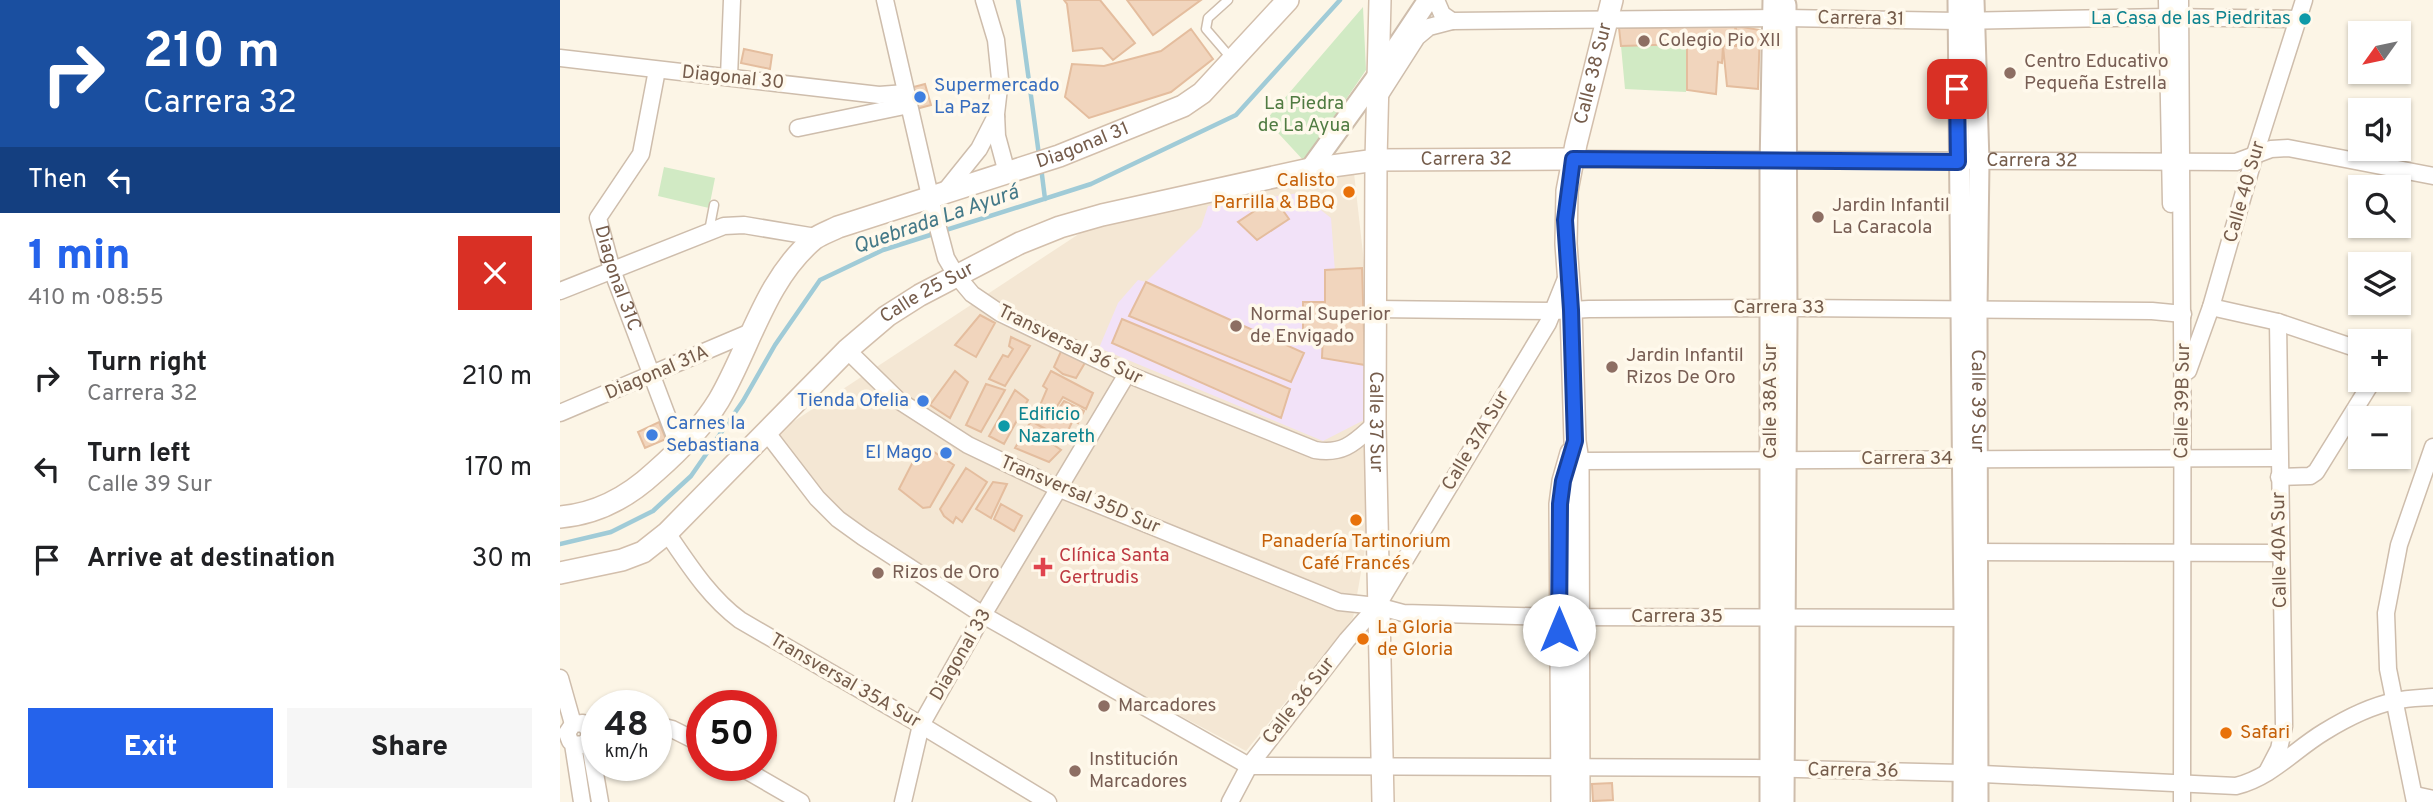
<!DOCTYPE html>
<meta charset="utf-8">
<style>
body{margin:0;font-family:Overpass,sans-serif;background:#f6f6f6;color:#202124;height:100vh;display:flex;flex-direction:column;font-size:26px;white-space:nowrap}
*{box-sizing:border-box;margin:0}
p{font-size:23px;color:#757577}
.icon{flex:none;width:38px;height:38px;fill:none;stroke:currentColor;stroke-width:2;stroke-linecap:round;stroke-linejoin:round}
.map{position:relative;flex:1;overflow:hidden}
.sheet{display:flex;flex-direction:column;background:#fff;width:560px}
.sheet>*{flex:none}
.hud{background:#1a4fa0;color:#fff;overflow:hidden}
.needle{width:46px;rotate:237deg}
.tools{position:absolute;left:1788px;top:21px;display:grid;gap:14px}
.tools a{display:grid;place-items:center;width:63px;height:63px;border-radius:0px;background:#fff;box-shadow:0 2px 5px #0004;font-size:35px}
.speed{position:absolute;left:21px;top:690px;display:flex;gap:14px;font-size:35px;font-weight:700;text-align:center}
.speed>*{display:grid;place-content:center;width:91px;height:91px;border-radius:50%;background:#fff;box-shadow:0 2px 5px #0004;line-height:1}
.speed small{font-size:18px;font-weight:400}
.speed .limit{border:10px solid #d22;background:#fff;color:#111}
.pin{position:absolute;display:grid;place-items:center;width:60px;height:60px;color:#fff;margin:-30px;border-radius:14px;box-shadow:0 4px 10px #0006}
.me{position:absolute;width:77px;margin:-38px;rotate:0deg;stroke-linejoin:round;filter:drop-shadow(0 0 5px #0008)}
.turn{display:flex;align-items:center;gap:24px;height:147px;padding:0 28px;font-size:32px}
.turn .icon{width:91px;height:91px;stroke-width:2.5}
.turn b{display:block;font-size:49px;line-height:60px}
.then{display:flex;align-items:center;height:66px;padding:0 28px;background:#0003;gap:14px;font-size:26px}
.round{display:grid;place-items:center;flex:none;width:74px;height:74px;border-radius:0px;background:#f6f6f6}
.summary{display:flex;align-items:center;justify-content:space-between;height:119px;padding:0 28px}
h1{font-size:42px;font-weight:800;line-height:52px;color:#2563eb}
.button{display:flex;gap:14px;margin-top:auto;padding:14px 28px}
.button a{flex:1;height:80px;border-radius:0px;background:#2563eb;color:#fff;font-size:28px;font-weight:800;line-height:80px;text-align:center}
.button a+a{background:#f6f6f6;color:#202124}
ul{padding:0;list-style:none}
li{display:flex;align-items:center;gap:21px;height:91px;padding:0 28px}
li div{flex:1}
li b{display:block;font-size:26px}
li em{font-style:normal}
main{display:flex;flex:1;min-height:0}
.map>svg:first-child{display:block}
.residential{fill:#f4e7d4}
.education{fill:#f2e2f8}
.green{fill:#d1eac4}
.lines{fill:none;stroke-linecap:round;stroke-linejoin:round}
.stream{stroke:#a0cbd7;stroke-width:4.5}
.building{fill:#f1d5bd;stroke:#e4bd9e;stroke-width:2}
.service-casing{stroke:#cebdac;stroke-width:11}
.minor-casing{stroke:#cebdac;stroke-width:19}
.tertiary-casing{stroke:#cebdac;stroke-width:23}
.secondary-casing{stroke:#d3bfac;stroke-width:24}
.service{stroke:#fff;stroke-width:8}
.minor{stroke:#fff;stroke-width:16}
.tertiary{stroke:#fff;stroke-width:19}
.secondary{stroke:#fff;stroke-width:21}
.route-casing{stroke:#184099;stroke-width:18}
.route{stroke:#2563eb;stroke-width:12}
.culture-dot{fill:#0f9aa8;stroke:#fff9ec;stroke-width:2.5}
.education-dot{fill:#8d6e63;stroke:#fff9ec;stroke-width:2.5}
.shop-dot{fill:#3f7fe0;stroke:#fff9ec;stroke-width:2.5}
.food-dot{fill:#e8710a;stroke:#fff9ec;stroke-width:2.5}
.health-dot{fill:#e0444e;stroke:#fff9ec;stroke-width:2.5}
.labels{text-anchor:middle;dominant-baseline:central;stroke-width:7;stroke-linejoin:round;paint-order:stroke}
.street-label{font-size:19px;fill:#755c4b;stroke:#fff9ec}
.culture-label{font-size:19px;fill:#0d838f;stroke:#fff9ec;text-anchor:end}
.education-label{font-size:19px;fill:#785e54;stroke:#fff9ec;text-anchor:start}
.shop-label{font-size:19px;fill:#366cbe;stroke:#fff9ec;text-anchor:start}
.park-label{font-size:19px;fill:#507b42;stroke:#fff9ec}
.food-label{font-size:19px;fill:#c56008;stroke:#fff9ec;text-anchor:start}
.health-label{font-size:19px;fill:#be3a42;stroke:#fff9ec;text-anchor:start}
.water-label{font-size:21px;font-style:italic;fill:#447988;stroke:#fff9ec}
</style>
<main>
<section class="sheet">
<div class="hud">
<div class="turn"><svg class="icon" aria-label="right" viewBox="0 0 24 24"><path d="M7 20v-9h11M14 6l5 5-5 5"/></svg><div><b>210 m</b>Carrera 32</div></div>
<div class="then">Then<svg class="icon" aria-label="left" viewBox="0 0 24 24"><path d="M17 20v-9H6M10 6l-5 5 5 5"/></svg></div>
</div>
<div class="summary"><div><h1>1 min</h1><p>410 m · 08:55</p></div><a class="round" style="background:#d93025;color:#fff"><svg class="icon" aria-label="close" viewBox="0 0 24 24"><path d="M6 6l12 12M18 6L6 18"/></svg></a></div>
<ul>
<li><svg class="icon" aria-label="right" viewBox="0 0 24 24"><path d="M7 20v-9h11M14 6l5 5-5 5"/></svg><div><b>Turn right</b><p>Carrera 32</p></div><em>210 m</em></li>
<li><svg class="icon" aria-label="left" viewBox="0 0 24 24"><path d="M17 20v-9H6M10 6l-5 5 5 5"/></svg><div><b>Turn left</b><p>Calle 39 Sur</p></div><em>170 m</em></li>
<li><svg class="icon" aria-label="arrive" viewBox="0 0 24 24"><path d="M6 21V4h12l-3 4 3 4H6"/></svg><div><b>Arrive at destination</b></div><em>30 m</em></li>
</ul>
<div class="button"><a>Exit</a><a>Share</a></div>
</section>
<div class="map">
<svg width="1873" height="802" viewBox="0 0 1873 802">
<rect width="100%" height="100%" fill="#fcf5e6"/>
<path class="residential" d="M 794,173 L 824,441 L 793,618 L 686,751 L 414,605 L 278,512 L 216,433 L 531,226 Z"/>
<path class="education" d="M 739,193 L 771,218 L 775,272 L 802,268 L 806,419 L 763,441 L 539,348 L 558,303 L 578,280 L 586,282 L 641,227 L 648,206 Z"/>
<path class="green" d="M 803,7 L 806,70 L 744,161 L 706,120 Z
M 1127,44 L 1126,92 L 1065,89 L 1061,46 Z
M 104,167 L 155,178 L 149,208 L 98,196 Z"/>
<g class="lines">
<path class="stream" d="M 458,0 L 479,155
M 481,167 L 485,199
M 0,544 L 51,532 L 93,511 L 131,476 L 183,401 L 215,345 L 260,280 L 323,250 L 531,184 L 676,115 L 780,0"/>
</g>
<path class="building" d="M 504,0 L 540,0 L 575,43 L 553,60 L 542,48 L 513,51 L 507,4 Z
M 567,0 L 641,0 L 593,35 Z
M 1176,26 L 1171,43 L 1163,46 L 1162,63 L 1158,62 L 1156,94 L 1127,90 L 1127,44 L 1061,46 L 1059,28 Z
M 1176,26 L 1200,30 L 1198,89 L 1167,86 L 1163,46 L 1176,46 Z
M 631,29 L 653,59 L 611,92 L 529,118 L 505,97 L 512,64 L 544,66 L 601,51 Z
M 184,49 L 212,55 L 210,69 L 181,63 Z
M 365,84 L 371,105 L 356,109 L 350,88 Z
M 714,198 L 729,219 L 697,240 L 678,222 Z
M 802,268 L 805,365 L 762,358 L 763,333 L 743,331 L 743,302 L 765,302 L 765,270 Z
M 586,282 L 744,353 L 731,382 L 569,316 Z
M 420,315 L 435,323 L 416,357 L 395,345 Z
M 562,319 L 730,389 L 721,418 L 552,343 Z
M 451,337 L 470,346 L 445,386 L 429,379 L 443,355 L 448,357 L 453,349 L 449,346 Z
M 503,347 L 526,361 L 516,378 L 503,374 L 494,367 Z
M 395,371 L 408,382 L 390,418 L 370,405 Z
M 491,371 L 533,393 L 526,409 L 503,397 L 494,411 L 481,403 L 487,389 L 483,386 Z
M 426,384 L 445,390 L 421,432 L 406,425 Z
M 455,390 L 468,400 L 444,444 L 429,436 Z
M 504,401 L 524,411 L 518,423 L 513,420 L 504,439 L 471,421 L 479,405 L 495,414 Z
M 471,421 L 498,437 L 494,445 L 501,450 L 489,462 L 455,448 Z
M 99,422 L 106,439 L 85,448 L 78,432 Z
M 360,448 L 374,452 L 394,465 L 370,507 L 363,508 L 339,489 Z
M 406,468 L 427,482 L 402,522 L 396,517 L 393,523 L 384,516 L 380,509 Z
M 433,482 L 447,484 L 431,518 L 416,509 Z
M 441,504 L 462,516 L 454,531 L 434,519 Z
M 1052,783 L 1053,800 L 1033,801 L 1032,784 Z"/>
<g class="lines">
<defs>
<path id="service" d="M 668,0 L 648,18 L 646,29 L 671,58
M 149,231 L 154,205"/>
<g id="minor">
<path d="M 325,0 L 373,209 L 386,258 L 396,275 L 412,294 L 440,313 L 567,374 L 755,450 C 784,455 795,442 815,424"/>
<path d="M 424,0 L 436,40 L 440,79 L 436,114 L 437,136 L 447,173"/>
<path d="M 876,0 L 882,14 L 892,21 L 1226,18 L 1397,21 L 1607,17 L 1736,19"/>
<path d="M 1607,0 L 1611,204"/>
<path d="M 1620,0 C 1623,267 1623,535 1622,802"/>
<path d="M 0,58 L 319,95 L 346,93"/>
<path id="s1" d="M 97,70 L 81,154 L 38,218 L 52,270 L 120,450"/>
<path d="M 169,77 L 172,0"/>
<path d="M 818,98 L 857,37 L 869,27 L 892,21"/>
<path d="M 238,128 L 349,105"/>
<path id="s2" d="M 1012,159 L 1676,162 L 1711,149 L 1728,148 L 1873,176"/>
<path d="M 382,195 L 419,149 L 436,116"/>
<path d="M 0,291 L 164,226 L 184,225 L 256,237"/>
<path d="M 1651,307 L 1718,322 L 1801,350"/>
<path d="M 815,309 L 994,311 L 1029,309 L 1236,308 L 1592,311 L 1623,314"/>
<path d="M 287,350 L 338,400 L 408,445 L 500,489 L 779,602 L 817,606 L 843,613 L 999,617 L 1415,618"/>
<path d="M 1628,371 L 1651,307 L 1695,154 L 1744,0"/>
<path d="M 0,413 L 193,331"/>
<path d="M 207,433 L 257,498 L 278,519 L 303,537 L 423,615 L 689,766 L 1195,768 L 1402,773 L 1676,786 C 1712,777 1734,750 1764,732 C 1785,719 1811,706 1835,701 C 1847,698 1860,698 1873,697"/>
<path d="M 1018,461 L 1718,458"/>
<path d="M 1719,477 L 1750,476 L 1756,472 L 1813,380"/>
<path d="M 107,533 C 129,565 149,597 180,620 L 361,725 L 488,802"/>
<path d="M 1408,552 L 1720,553"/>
<path d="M 0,678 L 13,724"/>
<path d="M 96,725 L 112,729 L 142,744"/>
<path d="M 29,739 L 40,802"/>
<path d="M 13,744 L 22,745 L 29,739 L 30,731 L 23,723 L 13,724 L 7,733 L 10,741 L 13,744 L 22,802"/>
<path d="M 177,765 L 241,802"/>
<path d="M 1707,772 L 1719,749 L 1724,726 L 1718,322"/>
<path d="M 1855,795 L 1873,799"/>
<path d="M 343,802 L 361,725 L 423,615 L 567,374"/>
<path d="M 670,802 L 689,766 L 787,640 L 817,606 L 988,323 L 1007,276"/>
<path d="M 1855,802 L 1828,669 L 1826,613 L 1839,545 L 1873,447"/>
</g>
<g id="tertiary">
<path d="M 1398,0 L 1404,619 L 1403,802"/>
<path id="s3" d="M 1414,0 L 1419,162 L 1417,309 L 1418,802"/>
<path d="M 750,169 L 818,75 L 868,0"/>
<path d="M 1210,802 L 1210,169 L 1213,0"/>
<path d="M 1224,802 L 1227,321 L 1226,5"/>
</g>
<g id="secondary">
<path id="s4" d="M 820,0 L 816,160 L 815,424 L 823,802"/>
<path id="s5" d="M 0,517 C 37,514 68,497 95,472 C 119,451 142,428 159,400 C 190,347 205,280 254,239 C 261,234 270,231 278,227 L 499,156 L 623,106 L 642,93 L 728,0"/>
<path id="s6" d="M 0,573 L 62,560 L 83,552 L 107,533 L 287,350 L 327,316 L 360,295 L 460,243 L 500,227 L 542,215 L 750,169 L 816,160 L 1012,159"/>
<path d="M 1002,802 L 1000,504 L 1003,481 L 1011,453"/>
<path id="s7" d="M 1019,802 L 1018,461 L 1015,441 L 1011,310 L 1006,244 L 1007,191 L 1016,144 L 1052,0"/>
</g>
</defs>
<use href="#service" class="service-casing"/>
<use href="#minor" class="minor-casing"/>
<use href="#tertiary" class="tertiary-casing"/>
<use href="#secondary" class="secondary-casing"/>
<use href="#service" class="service"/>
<use href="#minor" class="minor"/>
<use href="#tertiary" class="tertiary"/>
<use href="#secondary" class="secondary"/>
</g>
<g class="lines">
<defs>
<path id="route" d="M 999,630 L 1000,504 L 1003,481 L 1015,441 L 1011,310 L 1005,220 L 1013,159 L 1398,162 L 1397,89"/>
</defs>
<use href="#route" class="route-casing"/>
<use href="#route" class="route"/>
</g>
<g class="culture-dot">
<circle cx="1745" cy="19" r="7"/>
<circle cx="444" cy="426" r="7"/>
</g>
<g class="education-dot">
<circle cx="1084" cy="41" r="7"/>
<circle cx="1450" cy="73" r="7"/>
<circle cx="1258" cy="217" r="7"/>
<circle cx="676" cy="326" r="7"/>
<circle cx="1052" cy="367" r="7"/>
<circle cx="318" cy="573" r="7"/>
<circle cx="544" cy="706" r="7"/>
<circle cx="515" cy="771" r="7"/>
</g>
<g class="shop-dot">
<circle cx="360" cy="97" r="7"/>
<circle cx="363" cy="401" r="7"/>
<circle cx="92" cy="435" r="7"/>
<circle cx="386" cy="453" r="7"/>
</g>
<g class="food-dot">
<circle cx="789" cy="192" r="7"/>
<circle cx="796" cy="520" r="7"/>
<circle cx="803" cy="639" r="7"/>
<circle cx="1666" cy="733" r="7"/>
</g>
<path class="health-dot" d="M479.5 556.5h7v7h7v7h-7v7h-7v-7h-7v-7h7z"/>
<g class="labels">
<g class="street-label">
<text transform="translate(1301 19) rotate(1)">Carrera 31</text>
<text stroke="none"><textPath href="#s7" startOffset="732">Calle 38 Sur</textPath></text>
<text transform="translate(173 78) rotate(6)">Diagonal 30</text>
<text stroke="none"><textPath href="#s5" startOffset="677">Diagonal 31</textPath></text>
<text stroke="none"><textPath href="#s6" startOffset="1034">Carrera 32</textPath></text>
<text stroke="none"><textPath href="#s2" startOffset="460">Carrera 32</textPath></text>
<text transform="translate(1685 192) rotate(-74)">Calle 40 Sur</text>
<text stroke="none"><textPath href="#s1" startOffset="226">Diagonal 31C</textPath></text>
<text stroke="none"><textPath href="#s6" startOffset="472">Calle 25 Sur</textPath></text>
<text x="1219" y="308">Carrera 33</text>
<text transform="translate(510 345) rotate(26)">Transversal 36 Sur</text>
<text transform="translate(97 373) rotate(-23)">Diagonal 31A</text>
<text transform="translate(1211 401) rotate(-90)">Calle 38A Sur</text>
<text stroke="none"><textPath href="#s3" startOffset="401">Calle 39 Sur</textPath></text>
<text transform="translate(1623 401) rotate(-89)">Calle 39B Sur</text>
<text stroke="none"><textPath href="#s4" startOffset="422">Calle 37 Sur</textPath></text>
<text transform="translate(916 441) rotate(-59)">Calle 37A Sur</text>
<text x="1347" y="459">Carrera 34</text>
<text transform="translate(520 495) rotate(23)">Transversal 35D Sur</text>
<text transform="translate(1720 550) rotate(-91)">Calle 40A Sur</text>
<text x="1117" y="617">Carrera 35</text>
<text transform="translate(401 655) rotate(-60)">Diagonal 33</text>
<text transform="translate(285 681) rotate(30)">Transversal 35A Sur</text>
<text transform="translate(739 701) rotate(-52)">Calle 36 Sur</text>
<text transform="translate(1293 771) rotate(1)">Carrera 36</text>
</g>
<g class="culture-label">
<text x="1731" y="19">La Casa de las Piedritas</text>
<text x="458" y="415" text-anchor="start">Edificio<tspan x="458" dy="22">Nazareth</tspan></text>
</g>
<g class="education-label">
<text x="1098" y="41">Colegio Pio XII</text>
<text x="1464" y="62">Centro Educativo<tspan x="1464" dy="22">Pequeña Estrella</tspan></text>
<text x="1272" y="206">Jardin Infantil<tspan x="1272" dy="22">La Caracola</tspan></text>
<text x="690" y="315">Normal Superior<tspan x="690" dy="22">de Envigado</tspan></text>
<text x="1066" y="356">Jardin Infantil<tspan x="1066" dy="22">Rizos De Oro</tspan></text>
<text x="332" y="573">Rizos de Oro</text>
<text x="558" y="706">Marcadores</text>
<text x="529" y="760">Institución<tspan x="529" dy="22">Marcadores</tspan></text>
</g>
<g class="shop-label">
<text x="374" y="86">Supermercado<tspan x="374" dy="22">La Paz</tspan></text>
<text x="349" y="401" text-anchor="end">Tienda Ofelia</text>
<text x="106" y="424">Carnes la<tspan x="106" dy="22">Sebastiana</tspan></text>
<text x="372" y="453" text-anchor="end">El Mago</text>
</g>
<g class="park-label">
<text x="744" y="104">La Piedra<tspan x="744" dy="22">de La Ayua</tspan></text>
</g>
<g class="food-label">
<text x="775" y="181" text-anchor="end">Calisto<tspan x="775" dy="22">Parrilla &amp; BBQ</tspan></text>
<text x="796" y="542" text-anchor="middle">Panadería Tartinorium<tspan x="796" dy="22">Café Francés</tspan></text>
<text x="817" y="628">La Gloria<tspan x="817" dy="22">de Gloria</tspan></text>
<text x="1680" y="733">Safari</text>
</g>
<g class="health-label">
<text x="499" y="556">Clínica Santa<tspan x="499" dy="22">Gertrudis</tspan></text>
</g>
<g class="water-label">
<text transform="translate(376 220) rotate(-19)">Quebrada La Ayurá</text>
</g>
</g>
</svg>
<div class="tools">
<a><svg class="needle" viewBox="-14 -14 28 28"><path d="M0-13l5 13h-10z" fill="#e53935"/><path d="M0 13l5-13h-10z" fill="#757577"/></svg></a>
<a><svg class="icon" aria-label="sound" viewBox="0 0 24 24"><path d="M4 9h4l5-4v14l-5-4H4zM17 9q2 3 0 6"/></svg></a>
<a><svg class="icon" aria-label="search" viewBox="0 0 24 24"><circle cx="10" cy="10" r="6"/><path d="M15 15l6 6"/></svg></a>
<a><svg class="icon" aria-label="layers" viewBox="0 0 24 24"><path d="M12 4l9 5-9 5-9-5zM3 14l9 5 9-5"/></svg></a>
<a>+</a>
<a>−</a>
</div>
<div class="speed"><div>48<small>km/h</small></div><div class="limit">50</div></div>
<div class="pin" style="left:1397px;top:89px;background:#d93025"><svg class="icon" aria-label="arrive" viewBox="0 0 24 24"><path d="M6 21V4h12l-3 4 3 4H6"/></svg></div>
<svg class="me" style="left:999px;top:630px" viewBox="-20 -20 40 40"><circle r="19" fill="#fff"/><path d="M0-13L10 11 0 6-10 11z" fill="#2563eb"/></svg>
</div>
</main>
